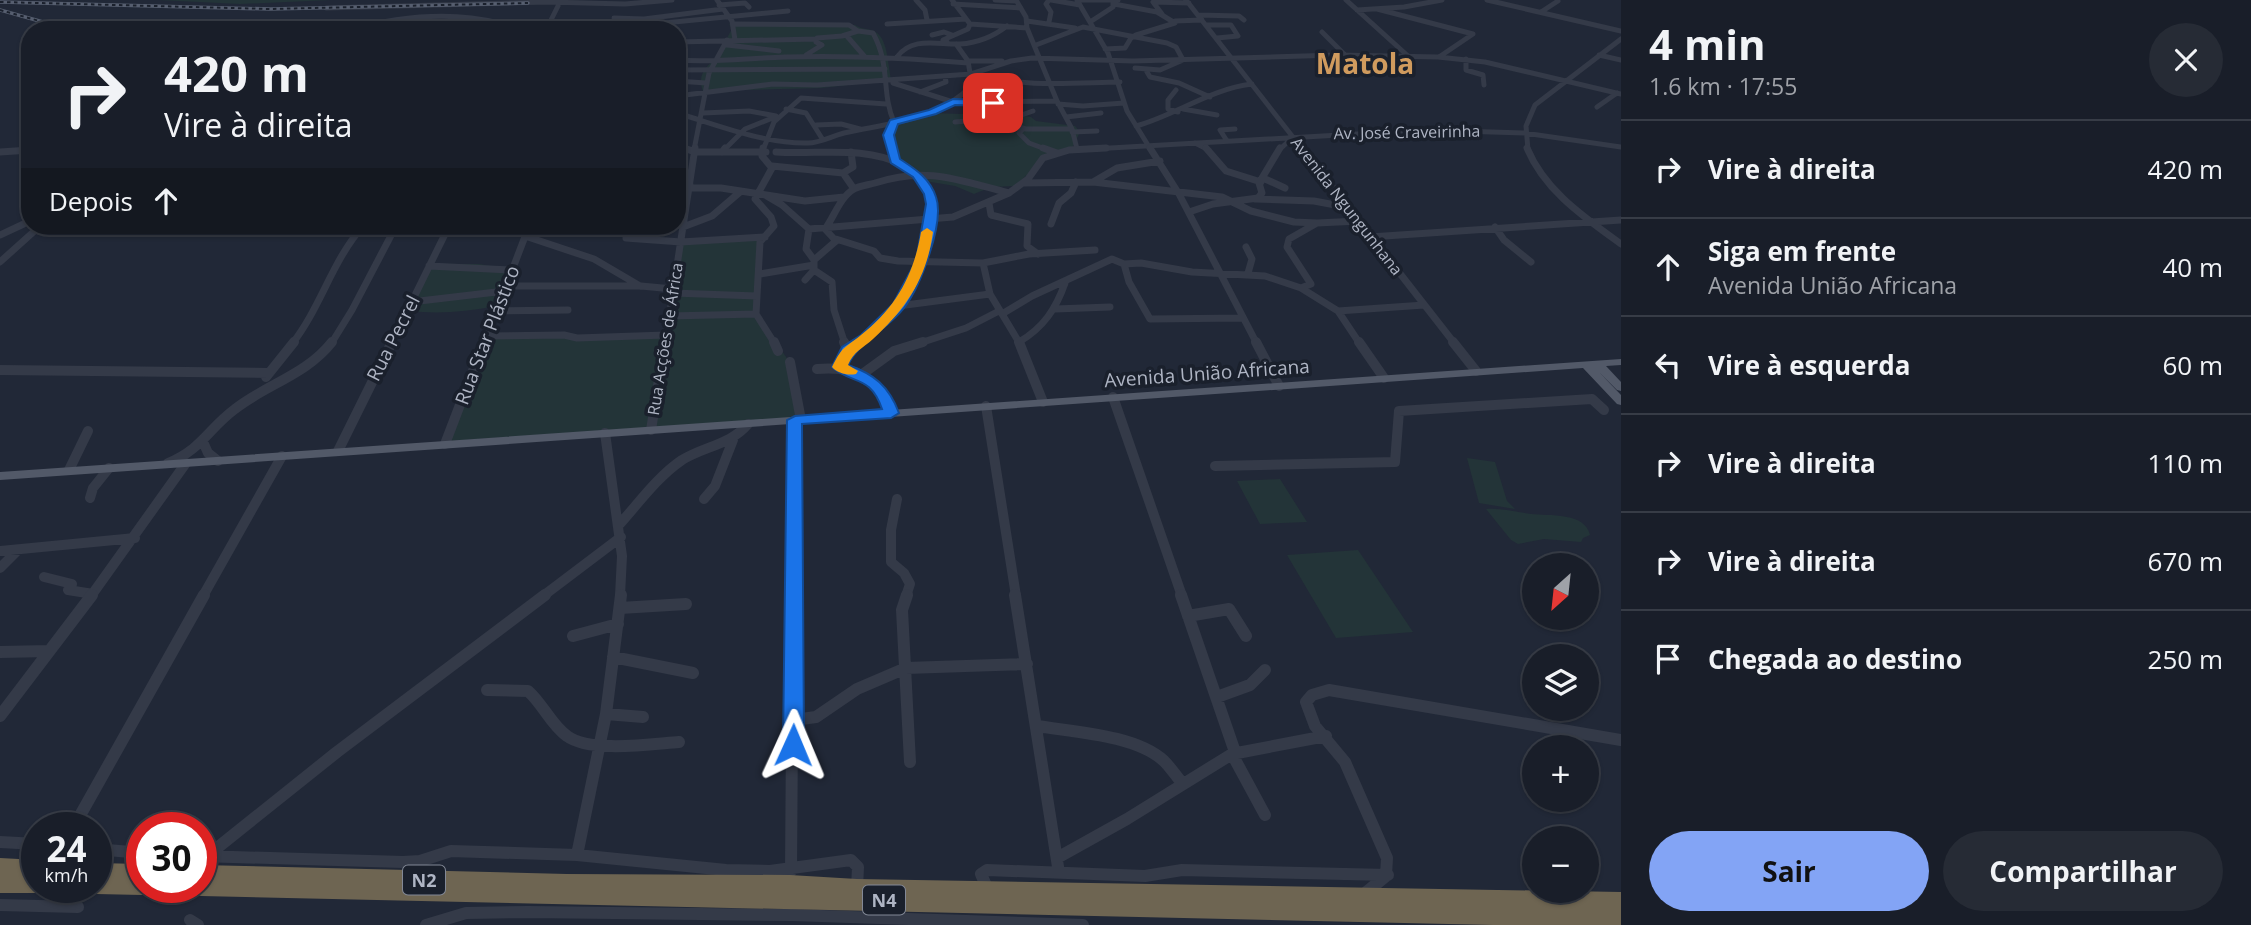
<!DOCTYPE html>
<html lang="pt">
<meta charset="utf-8">
<style>
body{margin:0;font-family:"Open Sans",sans-serif;background:#262b35;color:#f1f3f6;height:100vh;display:flex;flex-direction:column;font-size:26px;white-space:nowrap}
*{box-sizing:border-box;margin:0}
p{font-size:23px;color:#9fa2a8}
.icon{flex:none;width:38px;height:38px;fill:none;stroke:currentColor;stroke-width:2;stroke-linecap:round;stroke-linejoin:round}
.map{position:relative;flex:1;overflow:hidden}
.sheet{display:flex;flex-direction:column;background:#191e29;width:630px}
.sheet>*{flex:none}
.banner{position:absolute;left:21px;top:21px;width:665px;height:214px;border-radius:28px;box-shadow:0 2px 5px #0004,0 0 0 2px #373c46;background:#191e29;color:#f1f3f6;overflow:hidden}
.needle{width:46px;rotate:207deg}
.controls{position:absolute;left:1522px;top:553px;display:grid;gap:14px}
.controls a{display:grid;place-items:center;width:77px;height:77px;border-radius:50%;background:#191e29;box-shadow:0 2px 5px #0004,0 0 0 2px #373c46;font-size:35px}
.speed{position:absolute;left:21px;top:812px;display:flex;gap:14px;font-size:35px;font-weight:700;text-align:center}
.speed>*{display:grid;place-content:center;width:91px;height:91px;border-radius:50%;background:#191e29;box-shadow:0 2px 5px #0004,0 0 0 2px #373c46;line-height:1}
.speed small{font-size:18px;font-weight:400}
.speed .limit{border:10px solid #d22;background:#fff;color:#111}
.pin{position:absolute;display:grid;place-items:center;width:60px;height:60px;color:#fff;margin:-30px;border-radius:14px;box-shadow:0 4px 10px #0006}
.me{position:absolute;width:77px;margin:-38px;rotate:1deg;stroke-linejoin:round;filter:drop-shadow(0 0 5px #0008)}
.turn{display:flex;align-items:center;gap:24px;height:147px;padding:0 28px;font-size:32px}
.turn .icon{width:91px;height:91px;stroke-width:2.5}
.turn b{display:block;font-size:49px;line-height:60px}
.then{display:flex;align-items:center;height:66px;padding:0 28px;background:#0003;gap:14px;font-size:26px}
.round{display:grid;place-items:center;flex:none;width:74px;height:74px;border-radius:37px;background:#262b35}
.summary{display:flex;align-items:center;justify-content:space-between;height:119px;padding:0 28px}
h1{font-size:42px;font-weight:700;line-height:52px}
.cta{display:flex;gap:14px;margin-top:auto;padding:14px 28px}
.cta a{flex:1;height:80px;border-radius:42px;background:#83a4f5;color:#111;font-size:28px;font-weight:700;line-height:80px;text-align:center}
.cta a+a{background:#262b35;color:#f1f3f6}
ul{padding:0;list-style:none}
li{display:flex;align-items:center;gap:21px;height:98px;padding:0 28px;border-top:2px solid #373c46}
li div{flex:1}
li b{display:block;font-size:26px}
li em{font-style:normal}
main{display:flex;flex:1;min-height:0}
.map>svg:first-child{display:block}
.green{fill:#233438}
.lines{fill:none;stroke-linecap:round;stroke-linejoin:round}
.minor-far3{stroke:#343a48;stroke-width:5}
.minor-far2{stroke:#343a48;stroke-width:7}
.minor-far1{stroke:#343a48;stroke-width:10}
.minor{stroke:#343a48;stroke-width:12}
.major{fill:#525968;fill-rule:evenodd}
.highway{fill:#6e6552;fill-rule:evenodd}
.rail-casing{stroke:#565e6f;stroke-width:3.5}
.rail{stroke:#1a202c;stroke-width:2;stroke-dasharray:3.5;stroke-linecap:butt}
.route{fill:#1a73e8;stroke:#114b97;stroke-width:2}
.slow{fill:#f59e0b}
.labels{text-anchor:middle;dominant-baseline:central;stroke-width:7;stroke-linejoin:round;paint-order:stroke}
.far-street-label{font-size:16px;fill:#afb5c4;stroke:#1a202c}
.shield{fill:#1a202c;stroke:#828896;stroke-width:2}
.shield-label{font-size:18px;font-weight:bold;fill:#afb5c4}
.street-label{font-size:19px;fill:#afb5c4;stroke:#1a202c}
.far-town-label{font-size:28px;font-weight:bold;fill:#d09b5e;stroke:#1a202c}
</style>
<main>
<div class="map">
<svg width="1621" height="925" viewBox="0 0 1621 925">
<rect width="100%" height="100%" fill="#212837"/>
<path class="green" d="M 158,0 L 331,0 L 240,4 Z
M 746,22 L 855,25 C 862,30 871,28 877,33 C 888,41 888,66 891,79 L 885,81 L 821,88 L 703,91 C 696,73 708,67 718,55 C 723,48 727,37 732,29 L 729,24 Z
M 980,110 L 1031,117 L 1036,121 L 1075,126 L 1080,132 L 1072,148 L 1050,154 L 1015,186 L 991,187 L 974,194 L 955,186 L 925,181 L 897,160 L 890,140 L 891,132 L 898,122 L 931,113 L 962,114 Z
M 762,238 L 758,318 L 789,361 L 799,417 L 450,441 L 484,338 L 664,336 L 683,241 Z
M 431,264 L 479,264 L 515,270 L 496,306 C 466,312 439,314 408,311 Z
M 1467,458 L 1495,462 L 1507,501 L 1515,509 L 1479,503 Z
M 1280,479 L 1307,522 L 1260,524 L 1237,481 Z
M 1486,509 C 1501,508 1516,512 1531,514 C 1549,516 1585,512 1590,535 L 1583,538 L 1581,542 L 1544,539 L 1518,544 L 1511,540 Z
M 1358,550 L 1413,632 L 1336,638 L 1287,555 Z"/>
<g class="lines">
<path class="minor-far3" d="M 717,0 L 732,21 L 735,40
M 916,0 L 925,10 L 927,20
M 952,0 L 970,24 L 1027,28
M 995,0 L 1016,1
M 1016,0 L 1026,17 L 1027,28 L 1057,101 L 1072,129 L 1077,149
M 1049,0 L 1046,4 L 1051,12 L 1049,22
M 1051,0 L 1080,5
M 1077,0 L 1108,53 L 1127,111 L 1151,150
M 1077,0 L 1118,0
M 1186,0 L 1303,150
M 1346,0 L 1408,56
M 1487,0 L 1621,31
M 953,4 L 1021,8
M 719,5 L 745,3 L 749,7
M 326,8 L 547,2 L 625,4 L 672,0
M 1377,9 L 1473,34 L 1439,57
M 1357,10 L 1404,7 L 1442,0
M 1541,12 L 1558,1
M 1162,14 L 1153,2 L 1189,3
M 1198,15 L 1239,16 L 1244,20
M 614,18 L 644,19 L 723,9
M 1027,21 L 1075,28
M 1175,21 L 1202,20
M 1090,22 L 1113,7 L 1113,1
M 735,24 L 849,25 L 858,31 L 873,33 C 891,66 881,93 894,122 L 888,139 L 892,150
M 887,24 L 966,19
M 1206,25 L 1231,25 L 1238,36 L 1217,38
M 346,30 C 395,17 449,10 499,23 L 503,30
M 546,30 L 558,6
M 592,30 L 788,11
M 1322,32 L 1346,56
M 846,35 L 865,57
M 932,35 L 944,32 L 952,35
M 677,42 L 816,39
M 947,42 L 943,40 L 968,29 L 970,24
M 727,45 L 779,51
M 1036,45 L 1083,27 L 1167,43 L 1176,47 L 1182,58
M 1105,49 L 1125,48 L 1131,38 L 1136,35 L 1175,23 L 1157,12 L 1114,4
M 806,55 L 822,45 L 816,42 L 817,38 L 842,36 L 858,31
M 1599,55 L 1621,60
M 897,57 C 912,36 938,45 960,44 C 977,43 994,36 1007,26
M 1466,59 L 1466,70 L 1483,75 L 1484,85
M 677,60 C 716,63 746,58 785,57 C 846,55 907,58 968,63
M 968,61 L 1002,61
M 1135,68 L 1160,70 L 1183,60
M 677,70 L 885,69
M 1147,72 L 1150,77 L 1179,83 L 1210,97
M 975,74 C 1024,88 1070,83 1120,82
M 677,81 L 706,83
M 893,83 L 953,102 L 1057,101
M 971,89 L 1007,99
M 1176,90 L 1168,100 L 1168,109 L 1178,112
M 920,92 L 946,82 L 945,76
M 677,96 L 773,84 L 817,85 L 971,74 L 1011,61 L 1032,58 L 1133,61 L 1337,55 L 1438,57 L 1485,62 L 1621,94
M 1058,104 L 1083,106 L 1124,103
M 1597,107 L 1617,93
M 786,109 L 806,113 L 823,140
M 1183,109 L 1217,115
M 677,113 C 718,125 764,144 808,143 C 820,143 832,136 844,133 C 889,123 939,121 972,85 L 968,61 L 956,44
M 703,113 L 749,111 L 776,116
M 1066,117 L 1101,113
M 988,118 L 1026,129 L 1072,129
M 955,122 L 1016,117 L 1033,111
M 816,125 L 841,124 L 860,129
M 1136,126 C 1176,115 1210,89 1252,84
M 1023,129 L 1019,133 L 1029,143 L 1048,150
M 1072,132 L 1097,131
M 1227,141 L 1220,130 L 1235,129
M 1195,143 L 1209,150
M 677,145 L 689,150
M 694,150 L 709,73 L 727,40
M 724,150 L 745,129 L 775,117
M 763,150 L 774,122 L 801,98 L 886,104
M 1075,150 L 1427,130 L 1524,133 L 1621,147
M 1279,150 L 1291,139
M 1528,150 L 1526,126 L 1535,105 L 1621,39"/>
<path class="minor-far2" d="M 684,148 L 695,152 L 766,152
M 763,148 L 762,156 L 772,168 L 755,199 L 771,217 L 774,226 L 760,242 L 756,314 L 775,344
M 891,148 L 895,160
M 1043,148 L 1057,153
M 1150,148 L 1179,194 L 1257,344
M 1206,148 L 1226,171 L 1261,182
M 1302,148 L 1455,344
M 1527,148 C 1545,191 1584,217 1621,244
M 0,152 L 30,150
M 722,152 L 725,148
M 776,152 C 818,155 864,145 903,165 C 956,191 924,272 897,307 C 886,322 873,334 858,344
M 772,166 L 843,173 L 854,189
M 677,173 L 689,173
M 843,173 L 853,167 L 851,152
M 1263,178 L 1285,188
M 1093,182 L 1117,168 L 1160,161
M 1023,183 L 1093,182 L 1222,197 L 1251,211 L 1294,222 L 1317,223
M 677,185 L 690,185
M 690,188 L 721,188 L 805,201 L 844,197
M 765,195 L 782,205 L 809,229 L 953,217 L 1009,193 L 1028,179 L 1043,158 L 1069,150 L 1106,148
M 1255,199 L 1314,201 L 1346,207
M 989,203 L 991,215 L 1028,224 L 1027,246 L 1038,254
M 1189,212 L 1213,204 L 1258,198 L 1262,193 L 1259,183 L 1280,148
M 1051,224 L 1059,203 L 1071,193 L 1076,182
M 683,227 L 712,216 L 740,192
M 1495,227 L 1504,240 L 1531,262
M 527,229 L 563,226
M 0,235 L 30,221
M 525,236 L 594,259 L 640,286
M 1370,237 L 1621,220
M 626,238 L 681,242 L 765,237
M 836,239 L 874,251 L 880,258 L 898,261 L 983,263 L 1029,254 L 1095,250
M 1246,247 L 1252,259 L 1248,273
M 814,260 L 836,241 L 825,229 C 834,217 840,197 854,189 C 859,186 868,185 875,183 C 927,166 958,180 1009,193
M 0,262 L 40,226
M 983,263 L 990,294 L 1020,344
M 1124,264 L 1141,263 L 1192,272 L 1265,276 L 1301,288 L 1338,311
M 429,266 L 512,270
M 814,270 L 832,282 L 834,310 L 845,344
M 760,274 L 814,265
M 805,280 L 814,270 L 814,260 L 806,249 L 809,229
M 506,286 L 641,286 L 673,289
M 1301,288 L 1311,284 L 1287,247 L 1289,239 L 1317,223 L 1359,221
M 673,293 L 757,296
M 411,302 L 505,291
M 898,306 L 990,294
M 1055,309 L 1110,307
M 497,311 L 568,310
M 1002,314 L 1032,296 L 1112,259 L 1124,264 L 1129,282 L 1150,319 L 1243,318
M 669,316 L 756,314
M 487,336 L 564,335 L 577,338 L 666,335
M 1019,342 C 1043,328 1056,309 1065,283
M 292,344 C 321,307 332,261 363,226
M 331,344 L 352,310 L 396,226
M 391,344 L 449,226
M 484,344 L 529,226
M 665,344 L 695,148
M 917,344 L 966,328 L 999,311
M 1360,344 L 1338,311 L 1424,305"/>
<path class="minor-far1" d="M 774,342 L 778,351
M 1019,342 L 1043,402
M 1256,342 L 1279,386
M 1359,342 L 1384,378
M 1453,342 L 1476,371
M 847,350 L 861,342
M 790,362 L 801,420
M 840,367 L 847,350 L 844,342
M 817,369 C 855,366 877,375 891,413
M 0,370 L 268,373
M 861,375 L 894,351 L 923,342
M 266,377 L 294,342
M 1113,397 L 1182,596
M 986,406 L 1016,596
M 651,430 L 665,342
M 605,433 L 622,556 L 620,596
M 204,444 L 208,453 L 218,461
M 445,444 L 484,342
M 338,451 L 392,342
M 168,463 C 202,449 208,429 235,409 C 267,384 306,375 332,342
M 1215,466 L 1395,462 L 1399,411 L 1592,399 L 1604,410
M 69,470 L 88,431
M 90,498 L 93,488 L 109,468
M 704,499 L 715,486 L 733,440
M 897,499 L 891,530 L 891,562 L 904,573 L 910,584 L 906,596
M 618,526 C 638,504 657,477 682,460 C 705,446 730,445 748,424
M 0,551 L 135,538
M 0,568 L 18,550
M 44,577 L 72,584 L 68,590 L 93,594
M 91,596 L 186,463
M 203,596 L 282,456
M 543,596 L 621,537
M 793,596 L 795,420"/>
<path class="minor" d="M 907,595 L 902,610 L 910,762
M 1015,595 L 1059,873
M 1181,595 L 1235,752
M 620,608 L 686,604
M 1188,616 L 1229,609 L 1246,636
M 573,636 L 618,624
M 0,652 L 49,651
M 613,657 L 693,673
M 487,690 L 528,691 C 543,704 551,725 567,736 C 590,753 651,744 679,742
M 1217,697 L 1250,685 L 1265,670
M 606,714 L 643,717
M 0,716 L 92,595
M 794,720 L 816,717 L 857,689 L 906,668 L 1027,664
M 1037,726 C 1074,732 1136,735 1164,761 C 1171,768 1176,776 1182,783
M 1232,754 L 1265,815
M 73,828 L 204,595
M 0,842 L 37,844
M 96,849 L 142,853
M 577,855 L 606,714 L 621,595
M 201,856 L 403,862 L 420,861 L 451,851 L 577,855 L 726,870 L 770,871 L 851,860 L 858,867 L 857,888
M 207,856 L 337,752 L 545,595
M 1057,858 L 1127,819 L 1232,754 L 1326,736
M 791,871 L 793,595
M 988,890 L 981,874 L 987,870 L 1145,876 L 1182,870 L 1388,875
M 1364,894 L 1386,876 L 1387,858 L 1345,762 L 1315,726 L 1306,702 L 1312,695 L 1329,690 L 1621,740
M 0,905 L 78,907
M 190,920 L 198,925
M 426,925 L 466,913 L 528,912 L 792,915 L 1083,925"/>
<path class="major" d="M 1621,359 L 1621,365 L 1606,366 L 1621,382 L 1621,391 L 1617,390 L 1599,372 L 1621,395 L 1621,405 L 1617,404 L 1583,368 L 0,480 L 0,472 Z"/>
<path class="highway" d="M 0,858 L 37,860 L 37,887 L 46,887 L 44,891 L 37,893 L 0,893 Z
M 96,863 L 142,864 L 142,887 L 152,887 L 149,893 L 142,895 L 96,894 L 89,892 L 87,887 L 96,887 Z
M 201,865 L 567,874 L 790,875 L 857,879 L 1621,892 L 1621,925 L 1493,925 L 201,896 L 194,894 L 191,887 L 201,887 Z"/>
<defs>
<path id="rail" d="M 0,2 L 270,9 L 528,3
M 0,10 L 43,22 L 87,24"/>
</defs>
<use href="#rail" class="rail-casing"/>
<use href="#rail" class="rail"/>
</g>
<path class="route" d="M 953,99 L 993,100 L 998,103 L 993,106 L 955,105 L 936,114 L 898,124 L 894,135 L 900,159 C 915,169 930,178 936,197 C 945,222 920,287 904,308 C 888,329 857,343 848,365 C 874,374 889,386 899,413 L 891,418 L 802,424 L 804,745 L 801,751 L 793,753 L 786,751 L 783,745 L 787,420 L 795,416 L 882,409 C 870,374 852,385 832,367 L 842,347 L 861,335 L 893,304 L 916,261 L 926,204 L 924,194 L 913,177 L 891,163 L 883,135 L 890,120 L 929,110 Z"/>
<path class="slow" d="M 927,228 L 933,232 C 927,277 907,308 873,339 C 862,349 854,351 848,365 L 858,371 L 856,374 C 848,376 837,373 832,367 C 843,345 844,349 861,335 C 896,308 914,274 921,232 Z"/>
<g class="labels">
<g class="far-street-label">
<text transform="translate(1407 132) rotate(-1)">Av. José Craveirinha</text>
<text transform="translate(1347 206) rotate(52)">Avenida Ngungunhana</text>
<text transform="translate(665 339) rotate(-81)">Rua Acções de África</text>
</g>
<g class="shield">
<rect x="403" y="865.5" width="42" height="29" rx="5"/>
<rect x="863" y="885.5" width="42" height="29" rx="5"/>
</g>
<g class="shield-label">
<text x="424" y="880">N2</text>
<text x="884" y="900">N4</text>
</g>
<g class="street-label">
<text transform="translate(487 335) rotate(-69)">Rua Star Plástico</text>
<text transform="translate(393 338) rotate(-63)">Rua Pecrel</text>
<text transform="translate(1207 373) rotate(-4)">Avenida União Africana</text>
</g>
<g class="far-town-label">
<text x="1365" y="63">Matola</text>
</g>
</g>
</svg>
<div class="controls">
<a><svg class="needle" viewBox="-14 -14 28 28"><path d="M0-13l5 13h-10z" fill="#e53935"/><path d="M0 13l5-13h-10z" fill="#9fa2a8"/></svg></a>
<a><svg class="icon" aria-label="layers" viewBox="0 0 24 24"><path d="M12 4l9 5-9 5-9-5zM3 14l9 5 9-5"/></svg></a>
<a>+</a>
<a>−</a>
</div>
<div class="speed"><div>24<small>km/h</small></div><div class="limit">30</div></div>
<div class="pin" style="left:993px;top:103px;background:#d93025"><svg class="icon" aria-label="arrive" viewBox="0 0 24 24"><path d="M6 21V4h12l-3 4 3 4H6"/></svg></div>
<svg class="me" style="left:793px;top:745px" viewBox="-20 -20 40 40"><path d="M0-17L14 15 0 8-14 15z" fill="#1a73e8" stroke="#fff" stroke-width="4"/></svg>
<div class="banner">
<div class="turn"><svg class="icon" aria-label="right" viewBox="0 0 24 24"><path d="M7 20v-9h11M14 6l5 5-5 5"/></svg><div><b>420 m</b>Vire à direita</div></div>
<div class="then">Depois<svg class="icon" aria-label="ahead" viewBox="0 0 24 24"><path d="M12 20V5M6 11l6-6 6 6"/></svg></div>
</div>
</div>
<section class="sheet">
<div class="summary"><div><h1>4 min</h1><p>1.6 km · 17:55</p></div><a class="round"><svg class="icon" aria-label="close" viewBox="0 0 24 24"><path d="M6 6l12 12M18 6L6 18"/></svg></a></div>
<ul>
<li><svg class="icon" aria-label="right" viewBox="0 0 24 24"><path d="M7 20v-9h11M14 6l5 5-5 5"/></svg><div><b>Vire à direita</b></div><em>420 m</em></li>
<li><svg class="icon" aria-label="ahead" viewBox="0 0 24 24"><path d="M12 20V5M6 11l6-6 6 6"/></svg><div><b>Siga em frente</b><p>Avenida União Africana</p></div><em>40 m</em></li>
<li><svg class="icon" aria-label="left" viewBox="0 0 24 24"><path d="M17 20v-9H6M10 6l-5 5 5 5"/></svg><div><b>Vire à esquerda</b></div><em>60 m</em></li>
<li><svg class="icon" aria-label="right" viewBox="0 0 24 24"><path d="M7 20v-9h11M14 6l5 5-5 5"/></svg><div><b>Vire à direita</b></div><em>110 m</em></li>
<li><svg class="icon" aria-label="right" viewBox="0 0 24 24"><path d="M7 20v-9h11M14 6l5 5-5 5"/></svg><div><b>Vire à direita</b></div><em>670 m</em></li>
<li><svg class="icon" aria-label="arrive" viewBox="0 0 24 24"><path d="M6 21V4h12l-3 4 3 4H6"/></svg><div><b>Chegada ao destino</b></div><em>250 m</em></li>
</ul>
<div class="cta"><a>Sair</a><a>Compartilhar</a></div>
</section>
</main>
